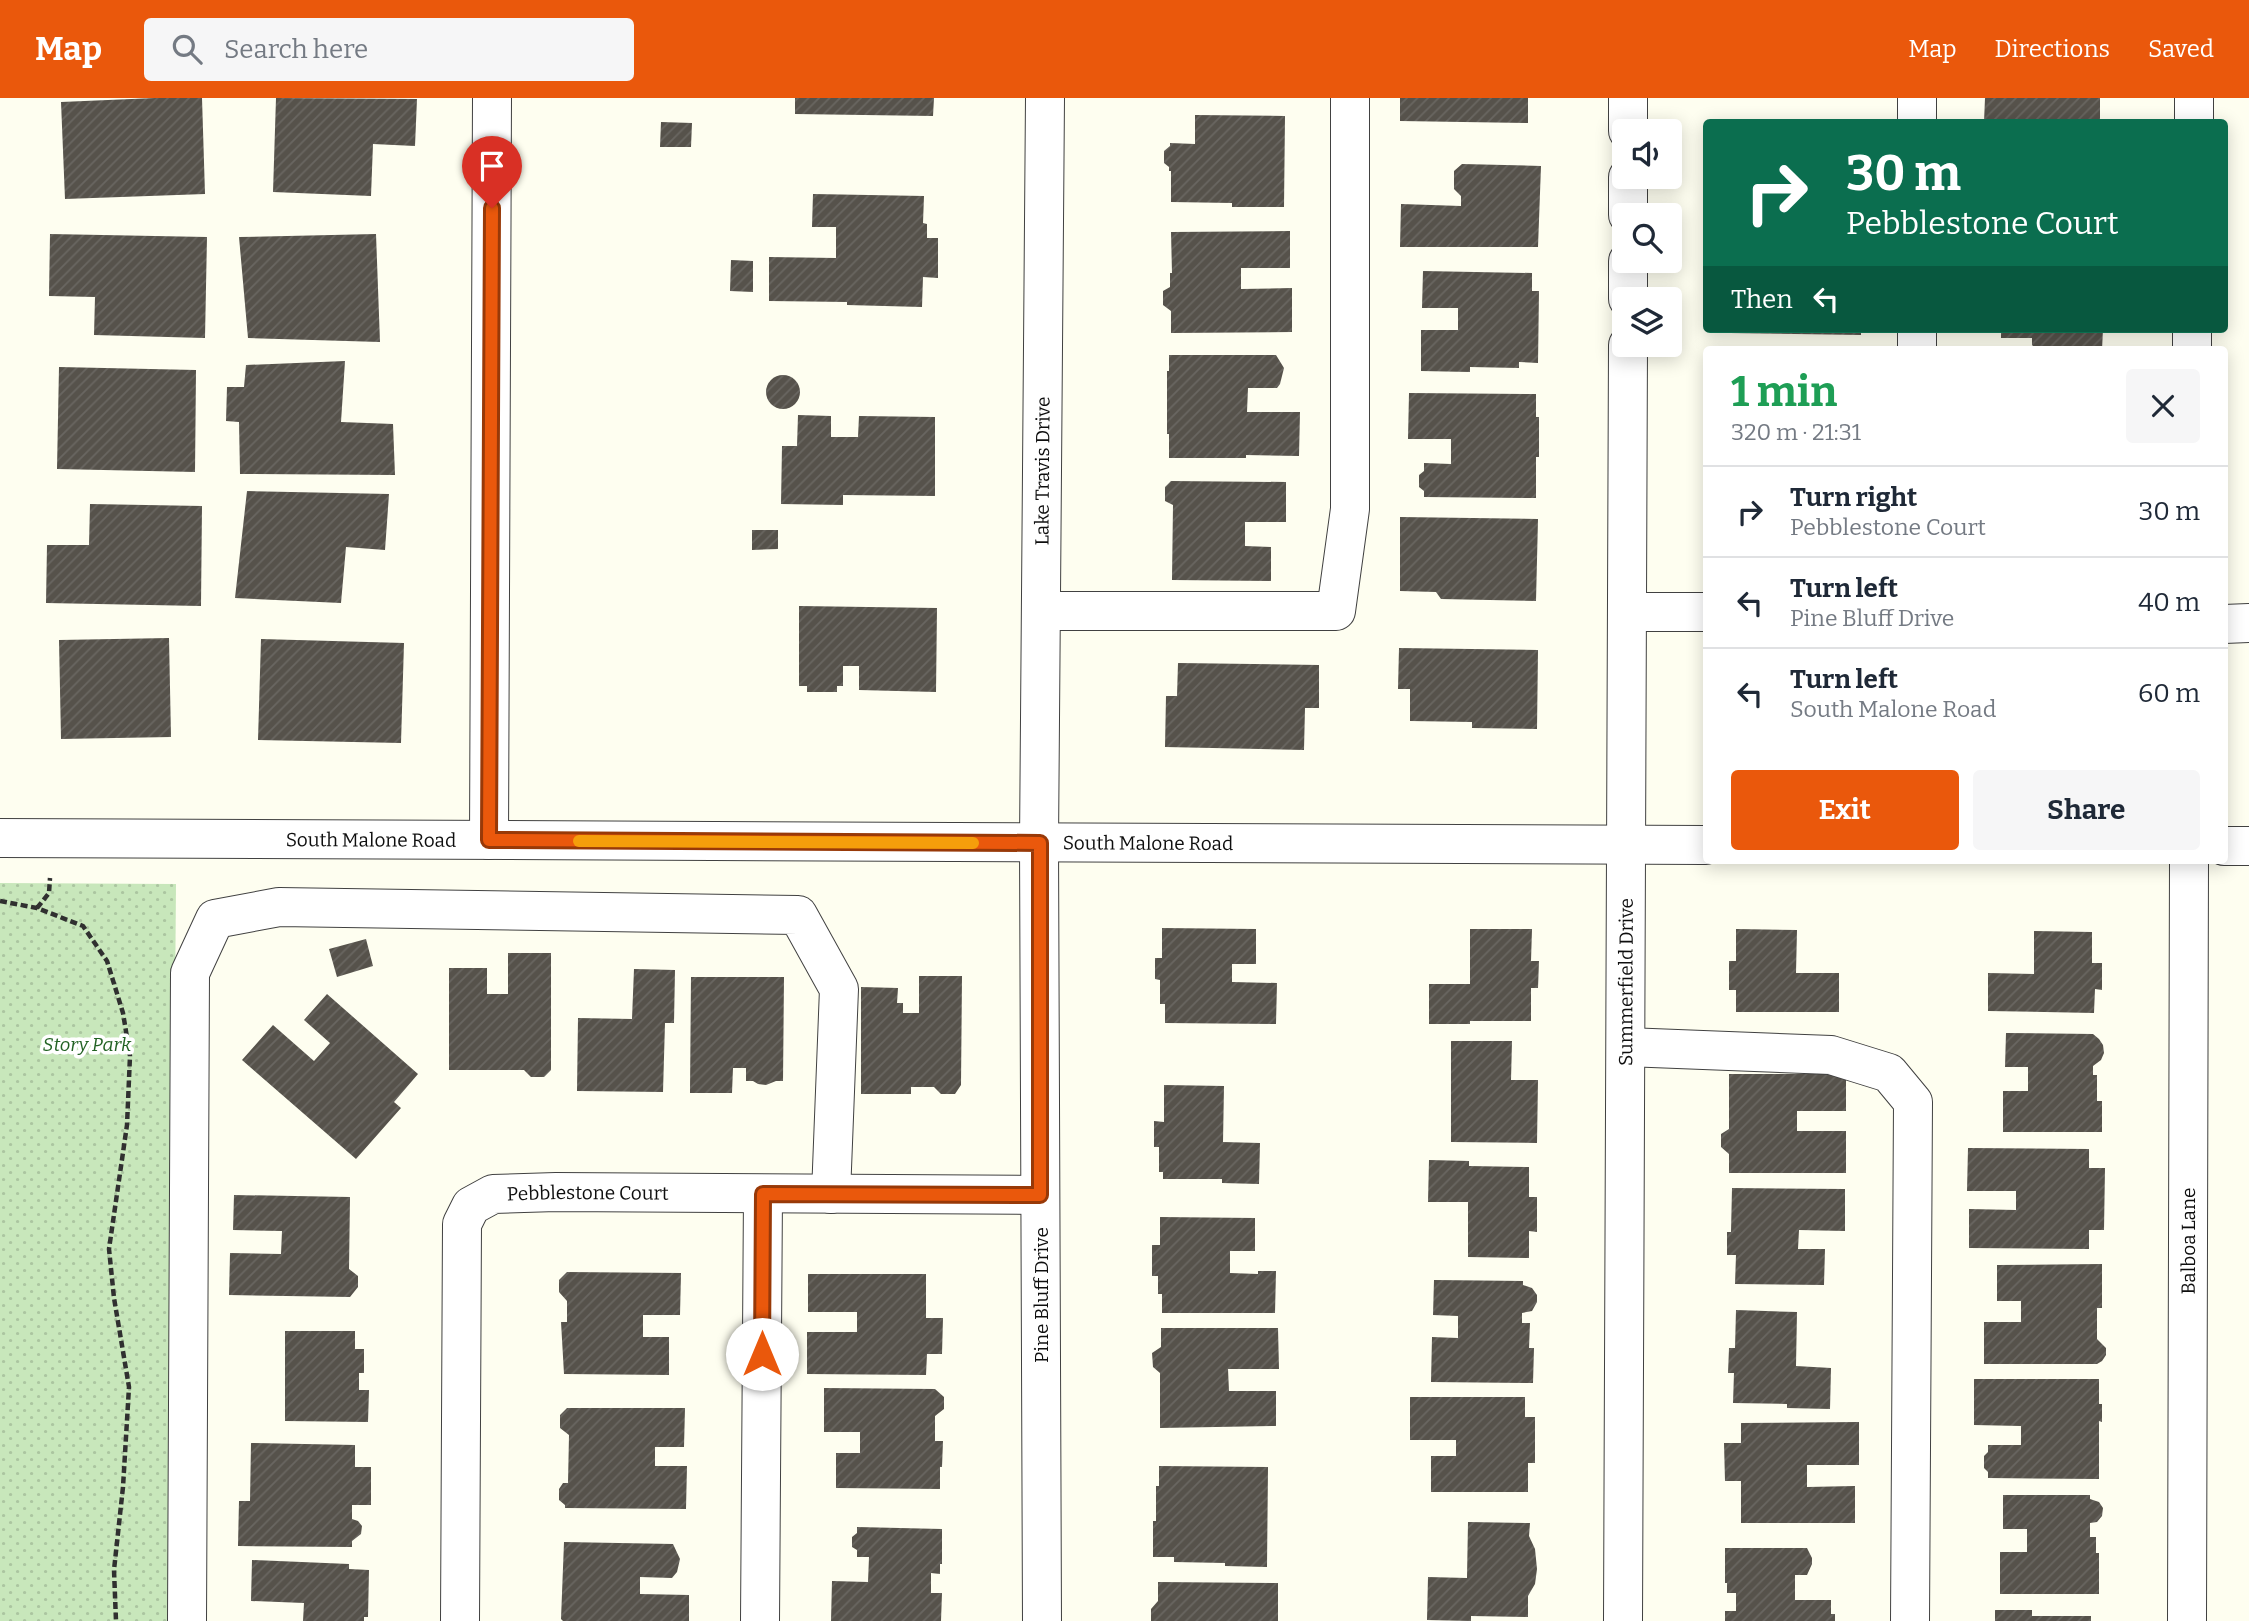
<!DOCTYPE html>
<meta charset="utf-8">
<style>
body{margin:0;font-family:Bitter,serif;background:#f6f6f7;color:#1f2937;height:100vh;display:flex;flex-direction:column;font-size:26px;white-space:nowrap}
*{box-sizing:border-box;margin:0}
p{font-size:23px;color:#747a83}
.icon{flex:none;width:38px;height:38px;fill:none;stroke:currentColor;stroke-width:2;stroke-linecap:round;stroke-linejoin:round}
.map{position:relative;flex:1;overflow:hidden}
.details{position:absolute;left:1703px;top:248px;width:525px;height:518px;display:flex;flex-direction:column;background:#fff;border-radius:7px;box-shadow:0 4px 18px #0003}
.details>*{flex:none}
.guide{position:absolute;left:1703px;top:21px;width:525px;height:214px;border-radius:7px;box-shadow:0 4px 18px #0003;background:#0b6e4f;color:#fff;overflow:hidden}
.buttons{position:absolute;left:1612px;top:21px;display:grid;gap:14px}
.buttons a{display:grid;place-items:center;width:70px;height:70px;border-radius:7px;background:#fff;box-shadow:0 4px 18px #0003;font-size:35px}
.pin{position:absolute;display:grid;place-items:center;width:60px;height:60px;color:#fff;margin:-72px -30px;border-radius:50% 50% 50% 0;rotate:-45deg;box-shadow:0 0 7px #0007}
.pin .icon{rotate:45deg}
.me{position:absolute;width:77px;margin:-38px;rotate:0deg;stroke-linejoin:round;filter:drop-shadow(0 0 5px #0008)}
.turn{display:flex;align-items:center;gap:24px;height:147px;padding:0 28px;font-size:32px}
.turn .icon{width:91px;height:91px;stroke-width:2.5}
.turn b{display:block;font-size:49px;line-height:60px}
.then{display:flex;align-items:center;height:66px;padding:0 28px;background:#0003;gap:14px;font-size:26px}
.round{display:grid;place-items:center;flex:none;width:74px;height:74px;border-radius:7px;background:#f6f6f7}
.summary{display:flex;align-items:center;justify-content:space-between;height:119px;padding:0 28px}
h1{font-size:42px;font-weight:700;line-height:52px;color:#1e9e55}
.cta{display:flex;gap:14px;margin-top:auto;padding:14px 28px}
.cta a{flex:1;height:80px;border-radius:7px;background:#ea580c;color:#fff;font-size:28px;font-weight:700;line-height:80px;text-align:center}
.cta a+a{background:#f6f6f7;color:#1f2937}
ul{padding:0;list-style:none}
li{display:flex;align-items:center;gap:21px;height:91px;padding:0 28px;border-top:2px solid #e0e1e3}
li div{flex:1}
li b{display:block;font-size:26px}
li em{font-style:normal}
header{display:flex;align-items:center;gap:42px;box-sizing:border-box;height:98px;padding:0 35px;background:#ea580c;color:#fff}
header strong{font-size:33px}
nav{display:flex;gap:38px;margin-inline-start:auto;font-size:24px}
.search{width:490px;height:63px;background:#f6f6f7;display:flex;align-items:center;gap:18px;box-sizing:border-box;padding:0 24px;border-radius:7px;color:#747a83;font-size:26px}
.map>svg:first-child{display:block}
.park{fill:url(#park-dots)}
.building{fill:url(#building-hatch)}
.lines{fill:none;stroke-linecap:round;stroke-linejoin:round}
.minor-casing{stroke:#414141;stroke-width:40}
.path{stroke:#303030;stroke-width:4.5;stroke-dasharray:7 3.5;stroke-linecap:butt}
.minor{stroke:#fff;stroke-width:38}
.route-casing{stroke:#983908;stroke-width:18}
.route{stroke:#ea580c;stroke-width:12}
.slow{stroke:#f59e0b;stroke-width:12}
.labels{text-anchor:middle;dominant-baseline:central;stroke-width:7;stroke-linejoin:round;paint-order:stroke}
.street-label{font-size:19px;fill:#0e0e0e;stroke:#fff}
.park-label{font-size:19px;font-style:italic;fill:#226223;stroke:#fff}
</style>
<header>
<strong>Map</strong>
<div class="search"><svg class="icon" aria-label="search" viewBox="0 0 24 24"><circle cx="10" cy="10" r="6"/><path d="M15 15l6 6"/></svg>Search here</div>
<nav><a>Map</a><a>Directions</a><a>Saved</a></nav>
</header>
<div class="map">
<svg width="2249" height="1523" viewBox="0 0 2249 1523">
<defs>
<pattern id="park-dots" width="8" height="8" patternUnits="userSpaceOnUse" patternTransform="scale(1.75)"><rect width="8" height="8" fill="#c8e7bb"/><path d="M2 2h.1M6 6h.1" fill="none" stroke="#abc5a0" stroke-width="1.8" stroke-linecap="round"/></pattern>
<pattern id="building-hatch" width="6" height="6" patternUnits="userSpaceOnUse" patternTransform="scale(1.75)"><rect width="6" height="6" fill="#56524b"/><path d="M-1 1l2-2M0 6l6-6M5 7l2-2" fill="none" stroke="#696661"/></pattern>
</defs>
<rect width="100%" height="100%" fill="#fefef0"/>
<path class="park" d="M 0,785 L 176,786 L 170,1523 L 0,1523 Z"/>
<path class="building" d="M 155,0 L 202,0 L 205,96 L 65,101 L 61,4 Z
M 276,0 L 417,1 L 415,48 L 373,46 L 371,98 L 273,94 Z
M 795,0 L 934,0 L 933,18 L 795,16 Z
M 1400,0 L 1528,0 L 1528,25 L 1400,23 Z
M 1985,0 L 2100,0 L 2100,24 L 1984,24 Z
M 1195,17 L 1285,18 L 1284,109 L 1232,109 L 1232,105 L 1171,104 L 1171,73 L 1169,73 L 1169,69 L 1164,65 L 1164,53 L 1170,48 L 1170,45 L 1195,46 Z
M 661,24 L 692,25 L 691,49 L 660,49 Z
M 1462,66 L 1541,68 L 1538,149 L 1400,149 L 1401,106 L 1461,108 L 1461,98 L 1454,91 L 1454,73 Z
M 813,96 L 924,98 L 923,125 L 927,126 L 927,140 L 938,140 L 938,180 L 923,179 L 922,209 L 847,207 L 847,204 L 769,203 L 769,159 L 836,160 L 836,129 L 812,129 Z
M 1290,133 L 1290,170 L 1241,170 L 1241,191 L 1292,190 L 1292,234 L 1171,235 L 1171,213 L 1163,207 L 1163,193 L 1170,189 L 1170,175 L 1172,175 L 1171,134 Z
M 50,136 L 207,139 L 205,240 L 94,237 L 95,199 L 49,198 Z
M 376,136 L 380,244 L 248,240 L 239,139 Z
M 731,162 L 753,163 L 753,194 L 730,193 Z
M 1423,173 L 1532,175 L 1532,193 L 1539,193 L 1538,265 L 1519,264 L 1519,270 L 1470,269 L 1470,274 L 1421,273 L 1421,232 L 1458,232 L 1458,210 L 1422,210 Z
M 1730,231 L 1861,231 L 1861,237 L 1730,235 Z
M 2001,231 L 2103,231 L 2102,252 L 2037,252 L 2032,247 L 2032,240 L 2001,240 Z
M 1169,257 L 1276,257 L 1284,270 L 1280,286 L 1277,290 L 1248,290 L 1247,314 L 1300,314 L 1299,358 L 1246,357 L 1246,360 L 1169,360 L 1169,336 L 1167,336 L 1167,273 L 1169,273 Z
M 345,263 L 341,324 L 393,326 L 395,377 L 240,376 L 239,324 L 226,323 L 227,289 L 244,289 L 246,267 Z
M 59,269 L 196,272 L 195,374 L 57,371 Z
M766 294a17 17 0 1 1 34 0a17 17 0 1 1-34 0Z
M 1409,295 L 1536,296 L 1536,319 L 1539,319 L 1539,359 L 1536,359 L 1536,400 L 1424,399 L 1424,393 L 1419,389 L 1419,377 L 1424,373 L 1424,365 L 1451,366 L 1451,341 L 1408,341 Z
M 798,317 L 831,318 L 831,339 L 858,339 L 859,318 L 935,319 L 935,398 L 843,397 L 843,407 L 781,406 L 782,348 L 797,348 Z
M 1171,383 L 1286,384 L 1286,424 L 1245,424 L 1245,448 L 1271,449 L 1271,483 L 1172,482 L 1173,407 L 1165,403 L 1165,389 Z
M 247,393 L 389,396 L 385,452 L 346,449 L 341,505 L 235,500 Z
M 90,406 L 202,408 L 201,508 L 46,505 L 47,447 L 89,447 Z
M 1400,419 L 1538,421 L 1536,503 L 1441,501 L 1436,494 L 1400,493 Z
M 752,432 L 778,432 L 778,451 L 752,452 Z
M 799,508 L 937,510 L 936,594 L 859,592 L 859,568 L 843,568 L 843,588 L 837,588 L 837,594 L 807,594 L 807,588 L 799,588 Z
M 169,540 L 171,639 L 61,641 L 59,542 Z
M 261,541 L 404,545 L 401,645 L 258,642 Z
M 1399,550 L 1538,552 L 1537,631 L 1472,630 L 1472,624 L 1410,623 L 1410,591 L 1398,591 Z
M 1178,565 L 1319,567 L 1319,610 L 1305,610 L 1304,652 L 1165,649 L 1166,598 L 1177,598 Z
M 1162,830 L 1256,831 L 1256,866 L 1232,866 L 1232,884 L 1277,885 L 1276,926 L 1165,925 L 1165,906 L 1160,906 L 1160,882 L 1155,881 L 1155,860 L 1162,860 Z
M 1470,831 L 1532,831 L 1531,863 L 1539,863 L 1538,890 L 1531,890 L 1531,923 L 1470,923 L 1470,926 L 1429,926 L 1429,886 L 1470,886 Z
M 1736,831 L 1797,832 L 1796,875 L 1839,875 L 1839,914 L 1736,914 L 1736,892 L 1729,892 L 1729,863 L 1736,863 Z
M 2034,833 L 2092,834 L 2092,865 L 2102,865 L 2102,892 L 2095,891 L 2094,915 L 1988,913 L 1988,875 L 2034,876 Z
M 366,841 L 373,868 L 337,879 L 329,851 Z
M 508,855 L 551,855 L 551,972 L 544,979 L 531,979 L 524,972 L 449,972 L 449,870 L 487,870 L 487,896 L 508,896 Z
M 634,871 L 675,872 L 674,925 L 665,925 L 663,994 L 577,993 L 578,920 L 632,921 Z
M 919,878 L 962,878 L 961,987 L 955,996 L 941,996 L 934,989 L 911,989 L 911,996 L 861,996 L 861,889 L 898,890 L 897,905 L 903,905 L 903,915 L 919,915 Z
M 691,879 L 784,879 L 783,983 L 776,983 L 766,987 L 758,986 L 753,983 L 746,983 L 746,970 L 733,970 L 732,995 L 690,995 Z
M 327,896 L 418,976 L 394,1004 L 401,1010 L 356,1061 L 242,962 L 273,927 L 314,963 L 330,945 L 304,922 Z
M 2006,935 L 2093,936 L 2099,941 L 2103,947 L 2104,955 L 2101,962 L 2093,968 L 2093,977 L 2097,977 L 2097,1003 L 2102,1003 L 2102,1034 L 2003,1034 L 2003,993 L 2028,993 L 2028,969 L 2005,969 Z
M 1451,943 L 1512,943 L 1511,982 L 1538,982 L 1537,1045 L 1451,1044 Z
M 1729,976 L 1846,976 L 1846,1013 L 1797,1013 L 1797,1033 L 1846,1033 L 1846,1075 L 1729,1075 L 1729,1056 L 1721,1049 L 1721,1036 L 1729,1031 Z
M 1164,987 L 1224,988 L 1223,1044 L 1260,1045 L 1259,1086 L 1222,1085 L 1222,1081 L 1163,1081 L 1163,1074 L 1159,1074 L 1159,1049 L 1154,1049 L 1154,1023 L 1164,1024 Z
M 1968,1050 L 2089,1051 L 2089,1070 L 2105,1070 L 2104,1132 L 2089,1132 L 2089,1151 L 1969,1150 L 1969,1111 L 2016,1112 L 2016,1093 L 1967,1093 Z
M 1429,1062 L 1469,1063 L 1469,1068 L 1529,1069 L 1529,1099 L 1537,1099 L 1537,1134 L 1529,1133 L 1529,1160 L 1468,1159 L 1468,1104 L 1428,1104 Z
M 1732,1090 L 1845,1091 L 1845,1133 L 1799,1132 L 1798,1151 L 1825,1151 L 1824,1187 L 1735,1186 L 1736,1157 L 1727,1157 L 1727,1134 L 1731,1134 Z
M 234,1097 L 350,1099 L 349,1171 L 358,1178 L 358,1189 L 350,1199 L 229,1197 L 230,1155 L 281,1156 L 282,1133 L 233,1132 Z
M 1160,1119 L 1255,1120 L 1255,1153 L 1230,1153 L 1230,1175 L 1258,1176 L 1258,1173 L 1276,1173 L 1275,1215 L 1162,1215 L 1162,1196 L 1158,1196 L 1158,1178 L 1152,1178 L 1152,1147 L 1160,1147 Z
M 2102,1166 L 2102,1210 L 2097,1210 L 2097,1241 L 2106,1250 L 2106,1257 L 2102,1263 L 2097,1266 L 1984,1266 L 1984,1224 L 2021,1224 L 2021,1203 L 1997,1203 L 1997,1167 Z
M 567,1174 L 681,1175 L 680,1217 L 643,1217 L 643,1239 L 669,1239 L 669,1277 L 564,1276 L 561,1224 L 567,1224 L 567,1203 L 559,1194 L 559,1182 Z
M 808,1176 L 926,1176 L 926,1220 L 943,1220 L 942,1256 L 927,1256 L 926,1277 L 807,1276 L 807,1234 L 857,1234 L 857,1214 L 808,1214 Z
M 1434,1182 L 1523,1183 L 1523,1187 L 1532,1190 L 1537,1197 L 1537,1204 L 1532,1213 L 1522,1215 L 1522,1225 L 1530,1225 L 1529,1250 L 1534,1250 L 1533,1285 L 1431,1284 L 1432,1239 L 1458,1240 L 1458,1218 L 1433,1217 Z
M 1736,1212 L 1797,1214 L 1796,1268 L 1831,1270 L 1830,1311 L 1787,1310 L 1787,1306 L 1733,1305 L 1734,1275 L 1728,1275 L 1729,1250 L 1735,1250 Z
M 1161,1230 L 1278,1230 L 1279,1271 L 1228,1271 L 1229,1293 L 1276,1293 L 1276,1328 L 1160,1330 L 1160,1275 L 1153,1269 L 1152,1255 L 1161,1249 Z
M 285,1233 L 355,1233 L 355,1251 L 364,1251 L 364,1275 L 359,1275 L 359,1292 L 369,1292 L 368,1324 L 285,1323 Z
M 1974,1281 L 2099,1281 L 2099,1306 L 2102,1306 L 2102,1324 L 2099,1323 L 2099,1381 L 1988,1380 L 1988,1374 L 1984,1370 L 1984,1358 L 1988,1354 L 1988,1347 L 2021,1347 L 2021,1328 L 1974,1327 Z
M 824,1290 L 935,1291 L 944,1299 L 944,1311 L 935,1318 L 935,1343 L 943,1343 L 942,1369 L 940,1369 L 940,1391 L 836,1390 L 836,1355 L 860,1355 L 860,1334 L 824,1334 Z
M 1410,1299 L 1525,1299 L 1525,1319 L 1535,1319 L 1535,1365 L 1528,1365 L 1528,1394 L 1431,1394 L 1431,1358 L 1456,1358 L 1456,1342 L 1410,1342 Z
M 567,1310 L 685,1310 L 684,1349 L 655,1349 L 655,1368 L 687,1368 L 686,1411 L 565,1410 L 565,1407 L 559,1402 L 559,1391 L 563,1385 L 568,1385 L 569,1337 L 560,1330 L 560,1317 Z
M 1859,1324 L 1859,1367 L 1807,1367 L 1807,1389 L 1855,1388 L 1855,1425 L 1741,1425 L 1741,1383 L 1725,1383 L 1724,1345 L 1741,1345 L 1741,1325 Z
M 251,1345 L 355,1347 L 355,1369 L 371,1369 L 371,1407 L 352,1407 L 352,1421 L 358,1423 L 362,1428 L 361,1436 L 352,1443 L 352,1449 L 238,1448 L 239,1403 L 250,1403 Z
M 1159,1368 L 1268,1369 L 1267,1469 L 1225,1468 L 1225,1465 L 1174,1464 L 1174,1459 L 1153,1459 L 1153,1423 L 1156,1423 L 1156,1388 L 1159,1388 Z
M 2003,1397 L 2090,1397 L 2090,1401 L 2099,1404 L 2103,1410 L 2102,1418 L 2097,1424 L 2090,1425 L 2090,1439 L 2096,1439 L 2096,1455 L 2099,1455 L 2099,1496 L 2000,1496 L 2000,1454 L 2027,1454 L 2027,1431 L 2003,1431 Z
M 1468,1424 L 1530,1425 L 1529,1438 L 1535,1451 L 1537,1471 L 1535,1486 L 1528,1498 L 1528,1519 L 1471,1518 L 1471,1523 L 1427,1522 L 1428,1479 L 1467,1480 Z
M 857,1429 L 942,1431 L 942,1466 L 940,1466 L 940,1476 L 931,1475 L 931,1495 L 942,1495 L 941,1523 L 831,1523 L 832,1483 L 868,1484 L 869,1459 L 857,1459 L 857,1452 L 852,1449 L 852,1439 L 857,1435 Z
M 564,1444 L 673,1446 L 680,1461 L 677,1474 L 672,1480 L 640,1479 L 640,1496 L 689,1497 L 689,1523 L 563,1523 L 561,1521 Z
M 1725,1450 L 1807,1450 L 1812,1460 L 1812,1466 L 1807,1477 L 1795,1477 L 1795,1502 L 1831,1502 L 1831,1516 L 1835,1516 L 1835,1523 L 1725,1523 L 1725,1513 L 1736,1513 L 1736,1495 L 1727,1495 L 1727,1485 L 1725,1485 Z
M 252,1462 L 349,1466 L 349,1471 L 369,1472 L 368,1519 L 364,1519 L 364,1523 L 303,1523 L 304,1505 L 251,1503 Z
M 1158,1484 L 1278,1485 L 1278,1523 L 1151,1523 L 1151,1511 L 1158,1503 Z
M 1995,1512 L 2032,1512 L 2032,1518 L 2091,1518 L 2091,1523 L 1995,1523 Z"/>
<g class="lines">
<defs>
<g id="minor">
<path d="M 1917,0 L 1917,24"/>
<path d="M 2194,24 L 2194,0"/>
<path d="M 1628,33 L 1628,0"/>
<path d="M 1628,117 L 1628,79"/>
<path d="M 1628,201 L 1628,163"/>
<path d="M 1917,231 L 1917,252"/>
<path d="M 2192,252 L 2192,231"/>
<path d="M 1041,513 L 1336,513 L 1350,411 L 1350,0"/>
<path d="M 1627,514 L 1706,514"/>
<path d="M 2224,526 L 2249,525"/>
<path id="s1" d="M 0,740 L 1706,747"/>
<path d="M 489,742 L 492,0"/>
<path d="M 2224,748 L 2249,748"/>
<path d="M 1626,949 L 1831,957 L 1889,975 L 1913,1004 L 1910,1523"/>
<path d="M 187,1523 L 190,875 L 215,821 L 279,809 L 798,817 L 839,891 L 831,1096"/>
<path id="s2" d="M 460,1523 L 462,1126 L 471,1108 L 493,1096 L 556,1094 L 1040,1097"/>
<path d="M 760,1523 L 763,1096"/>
<path id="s3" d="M 1042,1523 L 1039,745 L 1045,0"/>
<path id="s4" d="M 1623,1523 L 1628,247"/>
<path id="s5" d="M 2187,1523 L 2189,763"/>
</g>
</defs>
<use href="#minor" class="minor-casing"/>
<path class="path" d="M 0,803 L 37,810 L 83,828 L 107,863 L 123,915 L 130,958 L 127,1027 L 109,1151 L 114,1200 L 129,1289 L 123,1389 L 114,1472 L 116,1523
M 37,810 L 49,795 L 50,780"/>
<use href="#minor" class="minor"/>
</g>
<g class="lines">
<defs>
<path id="route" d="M 492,110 L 489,742 L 1040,745 L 1040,1097 L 763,1096 L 762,1256"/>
</defs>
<use href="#route" class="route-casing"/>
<use href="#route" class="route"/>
<path class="slow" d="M 579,743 L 973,745"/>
</g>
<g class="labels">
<g class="street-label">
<text stroke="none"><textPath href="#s3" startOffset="1150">Lake Travis Drive</textPath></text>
<text stroke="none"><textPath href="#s1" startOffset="371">South Malone Road</textPath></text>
<text stroke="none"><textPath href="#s1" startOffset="1148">South Malone Road</textPath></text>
<text stroke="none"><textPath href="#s4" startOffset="639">Summerfield Drive</textPath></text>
<text stroke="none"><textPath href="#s2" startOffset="537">Pebblestone Court</textPath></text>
<text stroke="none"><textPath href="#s5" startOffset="380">Balboa Lane</textPath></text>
<text transform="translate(1041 1197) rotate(-90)">Pine Bluff Drive</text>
</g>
<g class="park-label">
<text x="87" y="946">Story Park</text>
</g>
</g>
</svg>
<div class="buttons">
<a><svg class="icon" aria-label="sound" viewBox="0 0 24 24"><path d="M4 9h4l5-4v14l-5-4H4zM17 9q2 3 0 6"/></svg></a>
<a><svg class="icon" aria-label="search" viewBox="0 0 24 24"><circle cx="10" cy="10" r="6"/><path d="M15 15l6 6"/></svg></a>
<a><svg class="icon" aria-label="layers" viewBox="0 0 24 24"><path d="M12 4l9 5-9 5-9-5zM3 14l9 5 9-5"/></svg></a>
</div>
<div class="pin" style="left:492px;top:110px;background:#d93025"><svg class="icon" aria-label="arrive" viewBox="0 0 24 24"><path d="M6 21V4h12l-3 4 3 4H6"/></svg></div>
<svg class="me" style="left:762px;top:1256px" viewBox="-20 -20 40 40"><circle r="19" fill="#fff"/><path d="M0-13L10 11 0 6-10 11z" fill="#ea580c"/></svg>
<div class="guide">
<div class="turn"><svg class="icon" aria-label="right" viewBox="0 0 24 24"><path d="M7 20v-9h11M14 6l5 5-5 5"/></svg><div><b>30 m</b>Pebblestone Court</div></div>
<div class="then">Then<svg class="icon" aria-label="left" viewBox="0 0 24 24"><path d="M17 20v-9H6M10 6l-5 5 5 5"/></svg></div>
</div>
<section class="details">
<div class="summary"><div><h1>1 min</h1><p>320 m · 21:31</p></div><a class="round"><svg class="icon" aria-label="close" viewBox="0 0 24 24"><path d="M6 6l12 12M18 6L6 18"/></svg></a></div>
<ul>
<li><svg class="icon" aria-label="right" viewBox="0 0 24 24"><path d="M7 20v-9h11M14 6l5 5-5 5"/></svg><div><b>Turn right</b><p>Pebblestone Court</p></div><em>30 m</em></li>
<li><svg class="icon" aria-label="left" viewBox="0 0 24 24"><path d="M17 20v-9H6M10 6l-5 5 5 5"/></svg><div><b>Turn left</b><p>Pine Bluff Drive</p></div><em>40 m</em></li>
<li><svg class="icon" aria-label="left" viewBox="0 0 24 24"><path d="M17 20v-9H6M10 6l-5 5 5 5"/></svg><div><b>Turn left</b><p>South Malone Road</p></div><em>60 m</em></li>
</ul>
<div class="cta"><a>Exit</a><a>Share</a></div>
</section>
</div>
